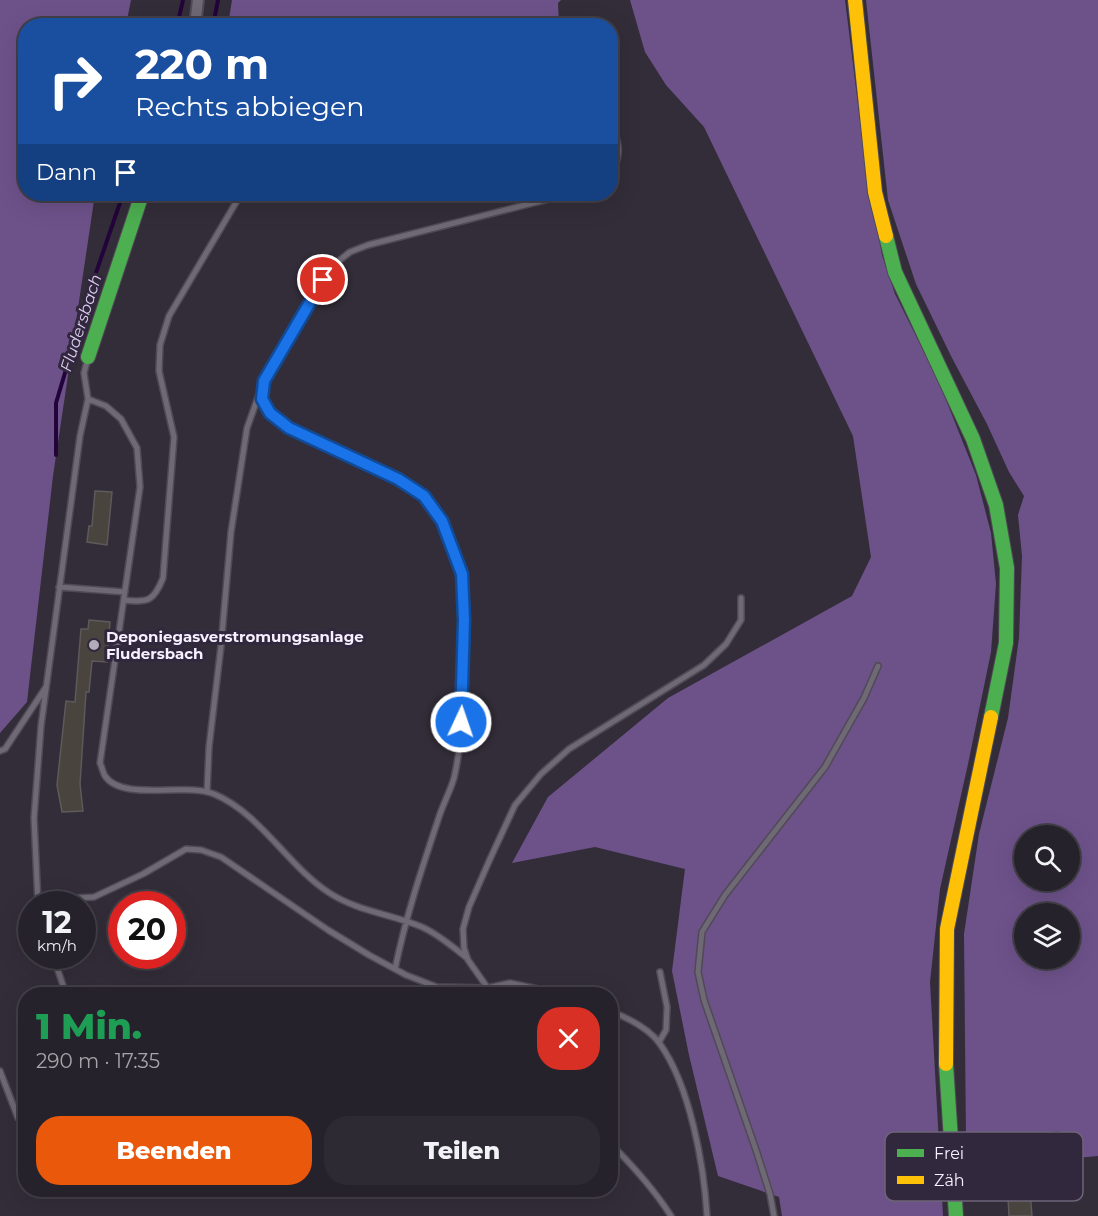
<!DOCTYPE html>
<html lang="de">
<meta charset="utf-8">
<style>
body{margin:0;font-family:Montserrat,sans-serif;background:#2e2a33;color:#f1f3f6;height:100vh;display:flex;flex-direction:column;font-size:22px;white-space:nowrap}
*{box-sizing:border-box;margin:0}
p{font-size:20px;color:#a4a4a9}
.icon{flex:none;width:33px;height:33px;fill:none;stroke:currentColor;stroke-width:2;stroke-linecap:round;stroke-linejoin:round}
.map{position:relative;flex:1;overflow:hidden}
.details{position:absolute;left:18px;top:987px;width:600px;height:210px;display:flex;flex-direction:column;background:#26222b;border-radius:24px;box-shadow:0 6px 24px #0002,0 0 0 2px #423f47}
.details>*{flex:none}
.top-card{position:absolute;left:18px;top:18px;width:600px;height:183px;border-radius:24px;box-shadow:0 6px 24px #0002,0 0 0 2px #423f47;background:#1a4fa0;color:#fff;overflow:hidden}
.controls{position:absolute;left:1014px;top:825px;display:grid;gap:12px}
.controls a{display:grid;place-items:center;width:66px;height:66px;border-radius:50%;background:#26222b;box-shadow:0 6px 24px #0002,0 0 0 2px #423f47;font-size:30px}
.speed{position:absolute;left:18px;top:891px;display:flex;gap:12px;font-size:30px;font-weight:700;text-align:center}
.speed>*{display:grid;place-content:center;width:78px;height:78px;border-radius:50%;background:#26222b;box-shadow:0 6px 24px #0002,0 0 0 2px #423f47;line-height:1}
.speed small{font-size:15px;font-weight:400}
.speed .limit{border:9px solid #d22;background:#fff;color:#111}
.pin{position:absolute;display:grid;place-items:center;width:51px;height:51px;color:#fff;margin:-26px;border:3px solid #fff;border-radius:50%;box-shadow:0 2px 6px #0007}
.me{position:absolute;width:66px;margin:-33px;rotate:3deg;stroke-linejoin:round;filter:drop-shadow(0 0 4px #0008)}
.turn{display:flex;align-items:center;gap:21px;height:126px;padding:0 18px;font-size:27px}
.turn .icon{width:78px;height:78px;stroke-width:2.5}
.turn b{display:block;font-size:42px;line-height:51px}
.then{display:flex;align-items:center;height:57px;padding:0 18px;background:#0003;gap:12px;font-size:22px}
.round{display:grid;place-items:center;flex:none;width:63px;height:63px;border-radius:24px;background:#2e2a33}
.headline{display:flex;align-items:center;justify-content:space-between;height:102px;padding:0 18px}
h1{font-size:36px;font-weight:800;line-height:45px;color:#1e9e55}
.action{display:flex;gap:12px;margin-top:auto;padding:12px 18px}
.action a{flex:1;height:69px;border-radius:24px;background:#ea580c;color:#fff;font-size:24px;font-weight:800;line-height:69px;text-align:center}
.action a+a{background:#2e2a33;color:#f1f3f6}
.map>svg:first-child{display:block}
.forest{fill:#6d528a;fill-rule:evenodd}
.lines{fill:none;stroke-linecap:round;stroke-linejoin:round}
.stream{stroke:#23043a;stroke-width:4}
.building{fill:#4a443f;stroke:#5e595b;stroke-width:1.5}
.lane-casing{stroke:#4f4a55;stroke-width:8}
.street-casing{stroke:#4f4a55;stroke-width:14}
.fast-casing{stroke:#4f4a55;stroke-width:16}
.slow-casing{stroke:#4f4a55;stroke-width:16}
.lane{stroke:#6e6974;stroke-width:5}
.street{stroke:#6e6974;stroke-width:10}
.fast{stroke:#4caf50;stroke-width:14}
.slow{stroke:#ffc107;stroke-width:14}
.route-casing{stroke:#114b97;stroke-width:15}
.route{stroke:#1a73e8;stroke-width:10}
.poi-dot{fill:#b2acba;stroke:#32283e;stroke-width:2}
.labels{text-anchor:middle;dominant-baseline:central;stroke-width:6;stroke-linejoin:round;paint-order:stroke}
.poi-label{font-size:15px;font-weight:bold;fill:#f7f0ff;stroke:#32283e;text-anchor:start}
.water-label{font-size:16px;font-style:italic;fill:#dccdf1;stroke:#32283e}
.key{fill:#32283e;stroke:#6d6478;stroke-width:1.5}
.key-label{font-size:16px;fill:#f7f0ff}
</style>
<div class="map">
<svg width="1098" height="1216" viewBox="0 0 1098 1216">
<rect width="100%" height="100%" fill="#332d39"/>
<path class="forest" d="M 0,0 L 131,0 L 126,25 L 26,26 L 26,194 L 95,194 L 53,476 L 27,702 L 0,733 Z
M 232,0 L 561,0 L 558,3 L 559,25 L 228,25 Z
M 630,0 L 845,0 L 864,153 L 882,255 L 895,294 L 938,380 L 976,475 L 991,533 L 996,584 L 991,652 L 968,764 L 940,889 L 930,982 L 943,1216 L 782,1216 L 779,1197 L 718,1176 L 689,1055 L 672,971 L 685,869 L 595,847 L 512,863 L 548,797 L 668,698 L 852,596 L 871,557 L 853,436 L 704,127 L 666,85 L 645,52 Z
M 866,0 L 1098,0 L 1098,1156 L 1065,1159 L 1060,1131 L 966,1140 L 964,934 L 979,834 L 1008,718 L 1019,638 L 1022,556 L 1018,515 L 1024,496 L 1009,472 L 987,424 L 951,356 L 916,284 L 888,200 ZM 1024,836 L 1070,836 L 1070,880 L 1024,880 ZM 1024,914 L 1070,914 L 1070,958 L 1024,958 Z"/>
<g class="lines">
<path class="stream" d="M 177,26 L 183,0
M 213,26 L 218,0
M 56,455 L 56,403 L 88,296 L 123,194"/>
</g>
<path class="building" d="M 95,491 L 112,492 L 107,545 L 87,542 L 89,526 L 92,526 Z
M 89,620 L 110,622 L 107,662 L 92,661 L 89,692 L 86,692 L 80,784 L 83,811 L 62,812 L 57,785 L 66,701 L 75,702 L 81,629 L 88,629 Z
M 1036,1150 L 1037,1166 L 1028,1166 L 1032,1216 L 1009,1216 L 1008,1197 L 1019,1197 L 1017,1167 L 1012,1167 L 1011,1152 Z"/>
<g class="lines">
<defs>
<path id="lane" d="M 610,123 C 620,142 622,156 610,175
M 88,358 L 84,373 L 88,399 L 106,406 L 121,419 L 137,448 L 140,487 L 100,763 C 102,767 103,773 105,776 C 123,802 185,782 214,794 C 260,813 288,866 328,892 C 356,911 391,914 422,927 C 438,934 453,947 467,958
M 59,587 L 125,592
M 124,600 C 148,603 154,601 163,578 L 174,437 L 159,371 L 160,345 L 169,316 L 241,194
M 0,751 L 5,749 L 46,687
M 207,792 L 209,747 L 221,646 L 231,532 L 247,428 L 262,386
M 38,900 L 94,897 L 143,874 L 186,849 L 201,850 L 221,857 L 328,930 L 369,955 L 406,975 L 437,987 L 487,988 L 510,983 L 561,994
M 38,904 L 34,818 L 41,726 L 80,436 L 88,399
M 53,956 L 66,994
M 395,969 C 406,916 421,871 438,820 C 442,806 450,792 454,778 C 464,735 463,689 463,646 C 463,623 467,596 462,573 C 456,547 444,516 424,497 C 392,465 273,440 263,400 C 262,394 263,387 264,381 L 323,280 L 336,263 L 350,252 L 368,245 L 568,194
M 492,994 L 468,960 L 464,948 L 463,929 L 469,907 L 490,859 L 515,805 L 541,774 L 569,749 L 704,665 L 726,644 L 741,620 L 741,598
M 610,1011 C 628,1018 649,1028 660,1044 C 690,1086 704,1165 707,1216
M 659,1042 L 666,1030 L 667,1007 L 660,972
M 0,1071 L 18,1118 L 26,1125
M 610,1143 C 633,1166 654,1189 671,1216
M 774,1216 L 770,1194 L 756,1150 L 704,1000 L 698,972 L 702,932 L 725,895 L 825,767 L 864,698 L 878,666"/>
<path id="street" d="M 195,26 L 198,0"/>
<path id="fast" d="M 886,236 L 895,272 L 973,439 L 996,505 L 1007,568 L 1006,643 L 991,717
M 88,357 L 142,194
M 946,1064 L 956,1216"/>
<path id="slow" d="M 855,0 L 875,192 L 886,236
M 946,1064 L 947,929 L 991,717"/>
</defs>
<use href="#lane" class="lane-casing"/>
<use href="#street" class="street-casing"/>
<use href="#fast" class="fast-casing"/>
<use href="#slow" class="slow-casing"/>
<use href="#lane" class="lane"/>
<use href="#street" class="street"/>
<use href="#fast" class="fast"/>
<use href="#slow" class="slow"/>
</g>
<g class="lines">
<defs>
<path id="route" d="M 323,280 L 264,381 L 262,399 L 270,413 L 289,428 L 398,479 L 424,496 L 442,521 L 462,574 L 464,620 L 461,722"/>
</defs>
<use href="#route" class="route-casing"/>
<use href="#route" class="route"/>
</g>
<circle class="poi-dot" cx="94" cy="645" r="6"/>
<g class="labels">
<g class="poi-label">
<text x="106" y="636">Deponiegasverstromungsanlage<tspan x="106" dy="17">Fludersbach</tspan></text>
</g>
<g class="water-label">
<text transform="translate(81 323) rotate(-72)">Fludersbach</text>
</g>
</g>
<rect x="885" y="1132" width="198" height="69" rx="9" class="key"/>
<rect x="897" y="1149" width="27" height="8" fill="#4caf50"/>
<rect x="897" y="1176" width="27" height="8" fill="#ffc107"/>
<g class="key-label">
<text x="934" y="1159">Frei</text>
<text x="934" y="1186">Zäh</text>
</g>
</svg>
<div class="controls">
<a><svg class="icon" aria-label="search" viewBox="0 0 24 24"><circle cx="10" cy="10" r="6"/><path d="M15 15l6 6"/></svg></a>
<a><svg class="icon" aria-label="layers" viewBox="0 0 24 24"><path d="M12 4l9 5-9 5-9-5zM3 14l9 5 9-5"/></svg></a>
</div>
<div class="speed"><div>12<small>km/h</small></div><div class="limit">20</div></div>
<div class="pin" style="left:323px;top:280px;background:#d93025"><svg class="icon" aria-label="arrive" viewBox="0 0 24 24"><path d="M6 21V4h12l-3 4 3 4H6"/></svg></div>
<svg class="me" style="left:461px;top:722px" viewBox="-20 -20 40 40"><circle r="17" fill="#1a73e8" stroke="#fff" stroke-width="3"/><path d="M0-11L8 9 0 5-8 9z" fill="#fff"/></svg>
<div class="top-card">
<div class="turn"><svg class="icon" aria-label="right" viewBox="0 0 24 24"><path d="M7 20v-9h11M14 6l5 5-5 5"/></svg><div><b>220 m</b>Rechts abbiegen</div></div>
<div class="then">Dann<svg class="icon" aria-label="arrive" viewBox="0 0 24 24"><path d="M6 21V4h12l-3 4 3 4H6"/></svg></div>
</div>
<section class="details">
<div class="headline"><div><h1>1 Min.</h1><p>290 m · 17:35</p></div><a class="round" style="background:#d93025;color:#fff"><svg class="icon" aria-label="close" viewBox="0 0 24 24"><path d="M6 6l12 12M18 6L6 18"/></svg></a></div>
<div class="action"><a>Beenden</a><a>Teilen</a></div>
</section>
</div>
